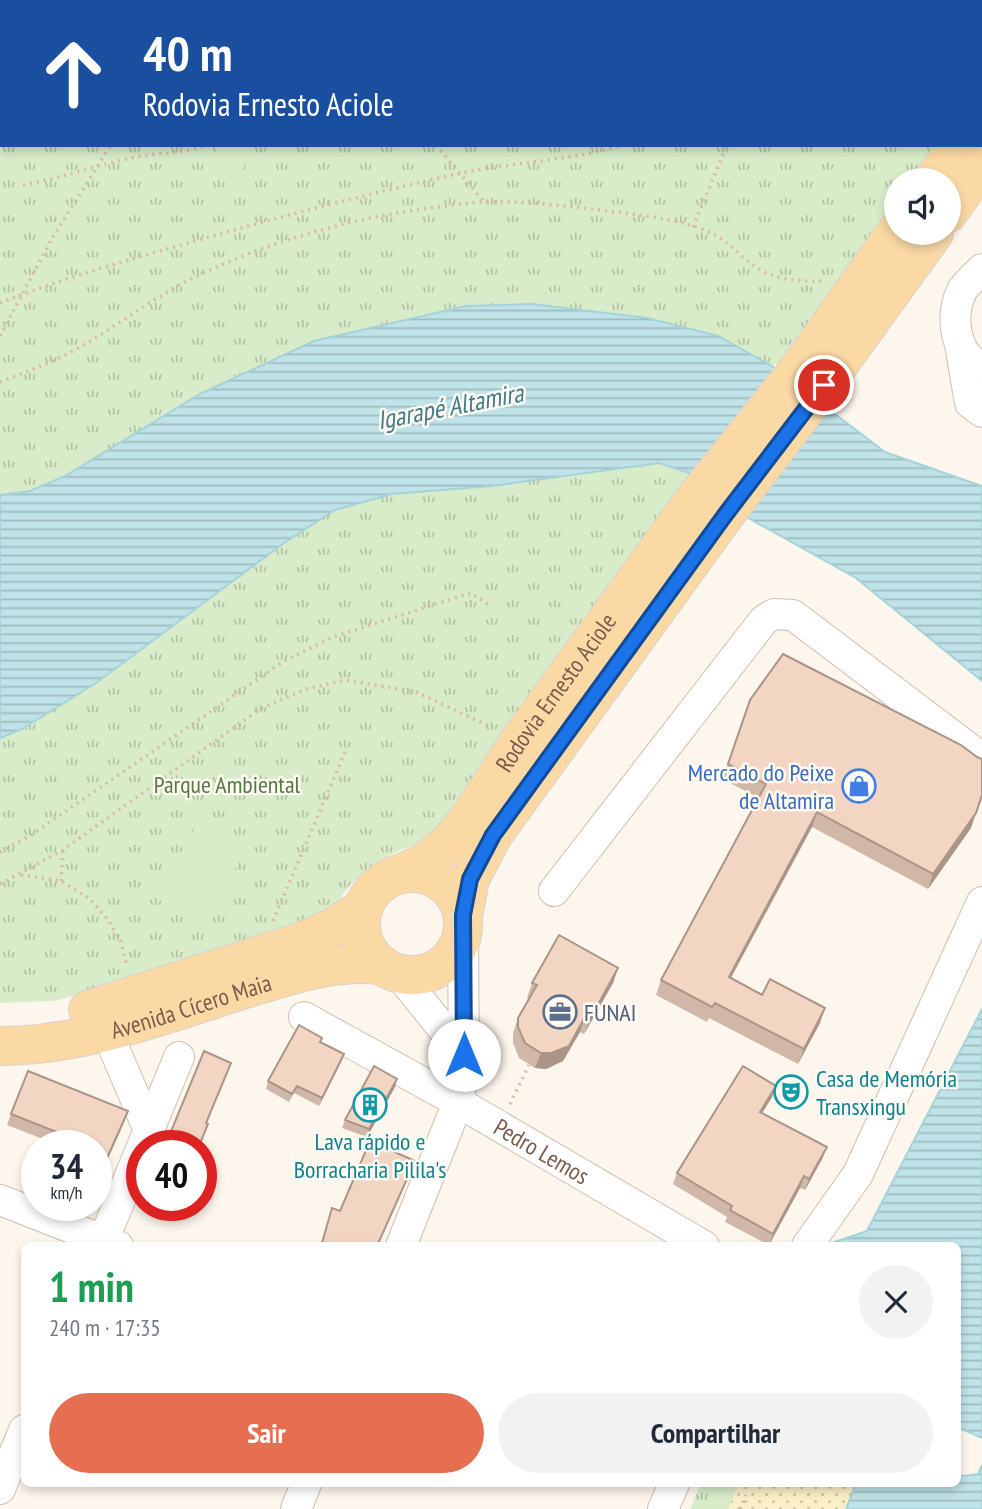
<!DOCTYPE html>
<html lang="pt">
<meta charset="utf-8">
<style>
body{margin:0;font-family:"PT Sans Narrow",sans-serif;background:#f2f2f3;color:#1f2937;height:100vh;display:flex;flex-direction:column;font-size:26px;white-space:nowrap}
*{box-sizing:border-box;margin:0}
p{font-size:23px;color:#747a83}
.icon{flex:none;width:38px;height:38px;fill:none;stroke:currentColor;stroke-width:2;stroke-linecap:round;stroke-linejoin:round}
.map{position:relative;flex:1;overflow:hidden}
.side{position:absolute;left:21px;top:1242px;width:940px;height:245px;display:flex;flex-direction:column;background:#fff;border-radius:10px;box-shadow:0 4px 10px #0003}
.side>*{flex:none}
.guide{position:absolute;left:0px;top:0px;width:984px;height:147px;box-shadow:0 4px 10px #0003;background:#1a4fa0;color:#fff;overflow:hidden}
.buttons{position:absolute;left:884px;top:168px;display:grid;gap:14px}
.buttons a{display:grid;place-items:center;width:77px;height:77px;border-radius:50%;background:#fff;box-shadow:0 4px 10px #0003;font-size:35px}
.speed{position:absolute;left:21px;top:1130px;display:flex;gap:14px;font-size:35px;font-weight:700;text-align:center}
.speed>*{display:grid;place-content:center;width:91px;height:91px;border-radius:50%;background:#fff;box-shadow:0 4px 10px #0003;line-height:1}
.speed small{font-size:18px;font-weight:400}
.speed .limit{border:10px solid #d22;background:#fff;color:#111}
.pin{position:absolute;display:grid;place-items:center;width:60px;height:60px;color:#fff;margin:-30px;border:4px solid #fff;border-radius:50%;box-shadow:0 2px 7px #0007}
.me{position:absolute;width:77px;margin:-38px;rotate:0deg;stroke-linejoin:round;filter:drop-shadow(0 0 5px #0008)}
.turn{display:flex;align-items:center;gap:24px;height:147px;padding:0 28px;font-size:32px}
.turn .icon{width:91px;height:91px;stroke-width:2.5}
.turn b{display:block;font-size:49px;line-height:60px}
.round{display:grid;place-items:center;flex:none;width:74px;height:74px;border-radius:37px;background:#f2f2f3}
.headline{display:flex;align-items:center;justify-content:space-between;height:119px;padding:0 28px}
h1{font-size:42px;font-weight:700;line-height:52px;color:#1e9e55}
.button{display:flex;gap:14px;margin-top:auto;padding:14px 28px}
.button a{flex:1;height:80px;border-radius:42px;background:#e76f51;color:#fff;font-size:28px;font-weight:700;line-height:80px;text-align:center}
.button a+a{background:#f2f2f3;color:#1f2937}
.map>svg:first-child{display:block}
.sand{fill:url(#sand-dots)}
.park{fill:url(#park-tufts)}
.pitch{fill:#d8ecc9}
.water{fill:url(#water-rules);stroke:#a5d3da;stroke-width:2}
.lines{fill:none;stroke-linecap:round;stroke-linejoin:round}
.minor-casing{stroke:#d1beb0;stroke-width:32}
.major-casing{stroke:#dad1cd;stroke-width:40}
.path{stroke:#d9b8a5;stroke-width:3.5;stroke-dasharray:2 5;stroke-linecap:butt}
.minor{stroke:#fff;stroke-width:30}
.major{stroke:#fbd9a5;stroke-width:38}
.wall{fill:#d1b7a8}
.shaded-wall{fill:#aa9588}
.building{fill:#f3d5c3;stroke:#aa9588;stroke-width:2}
.route-casing{stroke:#114b97;stroke-width:18}
.route{stroke:#1a73e8;stroke-width:12}
.labels{text-anchor:middle;dominant-baseline:central;stroke-width:5;stroke-linejoin:round;paint-order:stroke}
.street-label{font-size:24px;fill:#7a5c4d;stroke:#fffaf3}
.shop-label{font-size:24px;fill:#366cbe;stroke:#fffaf3;text-anchor:end}
.park-label{font-size:24px;fill:#537a41;stroke:#fffaf3}
.service-label{font-size:24px;fill:#4e5e75;stroke:#fffaf3;text-anchor:start}
.culture-label{font-size:24px;fill:#0d838f;stroke:#fffaf3;text-anchor:start}
.water-label{font-size:26px;font-style:italic;fill:#437c86;stroke:#fffaf3}
</style>
<div class="map">
<svg width="982" height="1509" viewBox="0 0 982 1509">
<defs>
<pattern id="sand-dots" width="8" height="8" patternUnits="userSpaceOnUse" patternTransform="scale(1.75)"><rect width="8" height="8" fill="#fcefc7"/><path d="M2 2h.1M6 6h.1" fill="none" stroke="#d1c5a4" stroke-width="1.8" stroke-linecap="round"/></pattern>
<pattern id="park-tufts" width="24" height="20" patternUnits="userSpaceOnUse" patternTransform="scale(1.75)"><rect width="24" height="20" fill="#d8ecc9"/><path d="M3 7l-1-3M5 7V3M7 7l1-3M15 17l-1-3M17 17v-4M19 17l1-3" fill="none" stroke="#b4c2a5"/></pattern>
<pattern id="water-rules" width="6" height="5" patternUnits="userSpaceOnUse" patternTransform="scale(1.75)"><rect width="6" height="5" fill="#bfe3e8"/><path d="M0 2.5h6" fill="none" stroke="#a0bbbe"/></pattern>
</defs>
<rect width="100%" height="100%" fill="#fdf6ec"/>
<path class="sand" d="M 739,1484 L 856,1484 L 846,1509 L 728,1509 Z"/>
<path class="park" d="M 700,0 L 982,0 L 982,77 L 982,2 L 683,2 Z
M 0,130 L 2,130 L 2,145 L 934,145 L 910,180 L 896,180 L 896,200 L 786,358 L 772,366 L 718,336 L 647,318 L 532,304 L 426,314 L 314,341 L 200,394 L 65,476 L 30,491 L 0,495 Z
M 659,463 L 695,475 L 687,490 L 430,839 L 398,851 L 371,868 L 351,884 L 332,909 L 305,926 L 104,989 L 53,1001 L 0,1003 L 0,738 L 22,729 L 284,543 L 335,510 L 392,494 L 492,486 Z
M 701,1484 L 739,1484 L 728,1509 L 690,1509 Z"/>
<path class="pitch" d="M 218,145 L 253,145 L 238,181 L 209,169 Z
M 197,823 L 246,846 L 210,923 L 160,900 Z"/>
<path class="water" d="M 532,304 L 647,318 L 718,336 L 772,366 L 885,452 L 982,486 L 982,681 L 856,578 L 750,519 L 695,475 L 659,463 L 492,486 L 392,494 L 335,510 L 284,543 L 96,683 L 22,729 L 0,738 L 0,495 L 30,491 L 65,476 L 200,394 L 314,341 L 466,306 Z
M 982,1009 L 982,1438 L 957,1427 L 957,1246 L 823,1246 L 867,1231 Z
M 982,1465 L 982,1509 L 846,1509 L 856,1484 L 957,1484 L 957,1474 L 963,1476 L 978,1474 Z"/>
<g class="lines">
<defs>
<g id="minor">
<path d="M 124,2 L 124,0"/>
<path d="M 374,2 L 384,0"/>
<path d="M 497,2 L 510,0"/>
<path d="M 0,85 L 2,85"/>
<path d="M 0,109 L 2,109"/>
<path d="M 982,269 C 976,275 968,282 963,289 C 949,313 954,356 982,367"/>
<path d="M 960,344 L 970,403 L 982,412"/>
<path d="M 554,891 L 764,620 L 774,614 L 793,615 L 982,758"/>
<path d="M 398,973 L 464,1055"/>
<path id="s1" d="M 304,1017 L 458,1102 L 704,1246"/>
<path d="M 107,1032 L 148,1128"/>
<path d="M 0,1200 L 118,1246"/>
<path d="M 101,1246 L 179,1057"/>
<path d="M 401,1246 L 458,1102 L 464,1068 L 463,932"/>
<path d="M 807,1246 L 858,1174 L 982,902"/>
<path d="M 0,1489 L 24,1430"/>
<path d="M 296,1509 L 306,1484"/>
<path d="M 663,1509 L 674,1484"/>
</g>
<g id="major">
<path d="M 933,180 L 958,145"/>
<path d="M 948,213 L 982,166"/>
<circle cx="412" cy="924" r="51"/>
<path id="s2" d="M 400,874 L 425,862 L 448,844 L 470,817 L 520,740 L 697,496 L 801,366 L 896,232"/>
<path d="M 463,916 L 470,879 L 493,835 L 725,515 L 824,385 L 934,233"/>
<path d="M 88,1010 L 303,941 L 336,926 L 364,907"/>
<path id="s3" d="M 0,1046 C 84,1046 166,1014 245,989 C 293,975 331,960 382,965"/>
</g>
</defs>
<use href="#minor" class="minor-casing"/>
<use href="#major" class="major-casing"/>
<path class="path" d="M 785,2 L 786,0
M 436,145 L 484,202
M 23,185 C 63,178 101,163 142,156 C 164,152 185,154 207,145
M 693,227 L 727,145
M 0,303 C 58,280 118,263 178,246 C 270,219 363,195 457,174 C 513,162 569,161 625,145
M 0,336 L 51,240 L 111,145
M 0,382 C 20,374 40,367 59,358 C 105,336 145,302 191,279 C 265,242 357,216 439,207 C 455,205 471,202 486,202 C 522,201 557,205 592,209 C 624,213 684,219 711,233 C 728,240 738,255 753,265 C 773,280 801,282 824,281
M 0,852 L 30,836 L 284,661 L 333,637 L 471,593 L 489,605
M 21,875 L 61,881 L 90,899 L 109,921 L 121,942 L 127,967
M 61,881 L 63,850
M 0,884 L 63,850 L 260,709 L 306,689 L 346,680 L 416,692 L 493,728
M 273,921 L 345,752
M 510,1104 L 529,1065
M 740,1509 L 746,1495"/>
<use href="#minor" class="minor"/>
<use href="#major" class="major"/>
</g>
<path class="wall" d="M 750,700 L 971,828 L 928,889 L 812,827 L 731,978 L 820,1023 L 798,1064 L 709,1018 L 707,1022 L 656,995 L 661,980 L 759,798 L 722,779 Z
M 618,968 L 613,983 L 584,1034 L 580,1032 L 563,1061 L 546,1069 L 535,1068 L 519,1058 L 513,1043 L 513,1033 L 518,1018 L 529,999 L 527,998 L 532,983 Z
M 322,1038 L 321,1042 L 341,1062 L 319,1106 L 294,1093 L 289,1102 L 266,1089 L 268,1081 Z
M 397,1079 L 395,1087 L 367,1137 L 342,1128 L 345,1120 Z
M 776,1086 L 772,1097 L 762,1113 L 827,1147 L 822,1159 L 805,1190 L 800,1188 L 769,1245 L 725,1222 L 727,1217 L 673,1184 L 677,1173 Z
M 11,1114 L 124,1122 L 96,1185 L 96,1146 L 61,1146 L 7,1125 Z
M 66,1206 L 87,1206 L 84,1213 Z"/>
<path class="shaded-wall" d="M 817,812 L 812,827 L 723,992 L 729,977 Z
M 976,813 L 971,828 L 928,889 L 933,874 Z
M 618,968 L 613,983 L 584,1034 L 590,1019 Z
M 825,1008 L 820,1023 L 798,1064 L 804,1049 Z
M 585,1017 L 580,1032 L 563,1061 L 546,1069 L 535,1068 L 541,1053 Z
M 344,1054 L 341,1062 L 319,1106 L 322,1098 Z
M 397,1079 L 395,1087 L 367,1137 L 369,1129 Z
M 776,1086 L 772,1097 L 756,1123 L 760,1112 Z
M 128,1111 L 124,1122 L 96,1185 L 96,1183 Z
M 827,1147 L 822,1159 L 805,1190 L 809,1179 Z
M 804,1176 L 800,1188 L 769,1245 L 773,1234 Z"/>
<path class="building" d="M 783,654 L 961,745 L 977,757 L 982,759 L 982,795 L 976,813 L 933,874 L 817,812 L 729,977 L 762,995 L 770,979 L 825,1008 L 804,1049 L 715,1003 L 712,1007 L 661,980 L 766,784 L 728,764 L 750,700 Z
M 559,935 L 618,968 L 590,1019 L 585,1017 L 569,1046 L 551,1053 L 541,1053 L 525,1043 L 518,1027 L 518,1018 L 537,985 L 532,983 Z
M 299,1025 L 322,1038 L 320,1042 L 344,1054 L 322,1098 L 297,1086 L 292,1094 L 268,1081 Z
M 204,1051 L 231,1063 L 206,1123 L 208,1124 L 199,1146 L 165,1146 Z
M 374,1066 L 397,1079 L 369,1129 L 345,1120 Z
M 743,1066 L 776,1086 L 760,1112 L 827,1147 L 809,1179 L 804,1176 L 773,1234 L 730,1210 L 732,1206 L 677,1173 Z
M 28,1071 L 128,1111 L 96,1183 L 96,1146 L 80,1146 L 82,1142 L 11,1114 Z
M 370,1141 L 415,1161 L 377,1246 L 330,1246 L 322,1243 L 332,1208 L 340,1211 Z"/>
<g class="lines">
<defs>
<path id="route" d="M 464,1055 L 463,915 L 470,879 L 493,835 L 725,515 L 824,385"/>
</defs>
<use href="#route" class="route-casing"/>
<use href="#route" class="route"/>
</g>
<defs>
<symbol id="shop-ring" viewBox="-11 -11 22 22"><circle r="9.5" fill="#fffaf3" stroke="#3f7fe0" stroke-width="1.5"/><path d="M-5-2.5h2.3a2.7 3.5 0 0 1 5.4 0H5L5.5 6h-11ZM-1.5-2.5h3a1.5 2.3 0 0 0-3 0Z" fill="#3f7fe0"/></symbol>
<symbol id="office-ring" viewBox="-11 -11 22 22"><circle r="9.5" fill="#fffaf3" stroke="#5c6f8a" stroke-width="1.5"/><path d="M-6-3h4V-5.5h4V-3h4V5H-6ZM-1-4.5V-3h2v-1.5ZM-6 0V1H6V0Z" fill="#5c6f8a"/></symbol>
<symbol id="theatre-ring" viewBox="-11 -11 22 22"><circle r="9.5" fill="#fffaf3" stroke="#0f9aa8" stroke-width="1.5"/><path d="M-5-5.5Q0-4 5-5.5V0Q5 5 0 6Q-5 5-5 0ZM-3.3-2.5H-1v1.5H-3.3ZM1-2.5H3.3v1.5H1ZM-2.8 1Q0 5.5 2.8 1Z" fill="#0f9aa8"/></symbol>
<symbol id="building-ring" viewBox="-11 -11 22 22"><circle r="9.5" fill="#fffaf3" stroke="#0f9aa8" stroke-width="1.5"/><path d="M-4-6H4V6H1V3H-1V6H-4ZM-2.5-4.3h1.7v1.8h-1.7ZM.8-4.3h1.7v1.8H.8ZM-2.5-1h1.7V.8h-1.7ZM.8-1h1.7V.8H.8Z" fill="#0f9aa8"/></symbol>
</defs>
<g fill-rule="evenodd">
<use href="#shop-ring" x="840" y="767" width="38" height="38"/>
<use href="#office-ring" x="541" y="993" width="38" height="38"/>
<use href="#theatre-ring" x="772" y="1073" width="38" height="38"/>
<use href="#building-ring" x="351" y="1086" width="38" height="38"/>
</g>
<g class="labels">
<g class="street-label">
<text stroke="none"><textPath href="#s2" startOffset="243">Rodovia Ernesto Aciole</textPath></text>
<text stroke="none"><textPath href="#s3" startOffset="196">Avenida Cícero Maia</textPath></text>
<text stroke="none"><textPath href="#s1" startOffset="273">Pedro Lemos</textPath></text>
</g>
<g class="shop-label">
<text x="834" y="772">Mercado do Peixe<tspan x="834" dy="28">de Altamira</tspan></text>
</g>
<g class="park-label">
<text x="227" y="784">Parque Ambiental</text>
</g>
<g class="service-label">
<text x="584" y="1012">FUNAI</text>
</g>
<g class="culture-label">
<text x="816" y="1078">Casa de Memória<tspan x="816" dy="28">Transxingu</tspan></text>
<text x="370" y="1141" text-anchor="middle">Lava rápido e<tspan x="370" dy="28">Borracharia Pilila's</tspan></text>
</g>
<g class="water-label">
<text transform="translate(450 406) rotate(-11)">Igarapé Altamira</text>
</g>
</g>
</svg>
<div class="buttons">
<a><svg class="icon" aria-label="sound" viewBox="0 0 24 24"><path d="M4 9h4l5-4v14l-5-4H4zM17 9q2 3 0 6"/></svg></a>
</div>
<div class="speed"><div>34<small>km/h</small></div><div class="limit">40</div></div>
<div class="pin" style="left:824px;top:385px;background:#d93025"><svg class="icon" aria-label="arrive" viewBox="0 0 24 24"><path d="M6 21V4h12l-3 4 3 4H6"/></svg></div>
<svg class="me" style="left:464px;top:1055px" viewBox="-20 -20 40 40"><circle r="19" fill="#fff"/><path d="M0-13L10 11 0 6-10 11z" fill="#1a73e8"/></svg>
<div class="guide">
<div class="turn"><svg class="icon" aria-label="ahead" viewBox="0 0 24 24"><path d="M12 20V5M6 11l6-6 6 6"/></svg><div><b>40 m</b>Rodovia Ernesto Aciole</div></div>
</div>
<section class="side">
<div class="headline"><div><h1>1 min</h1><p>240 m · 17:35</p></div><a class="round"><svg class="icon" aria-label="close" viewBox="0 0 24 24"><path d="M6 6l12 12M18 6L6 18"/></svg></a></div>
<div class="button"><a>Sair</a><a>Compartilhar</a></div>
</section>
</div>
